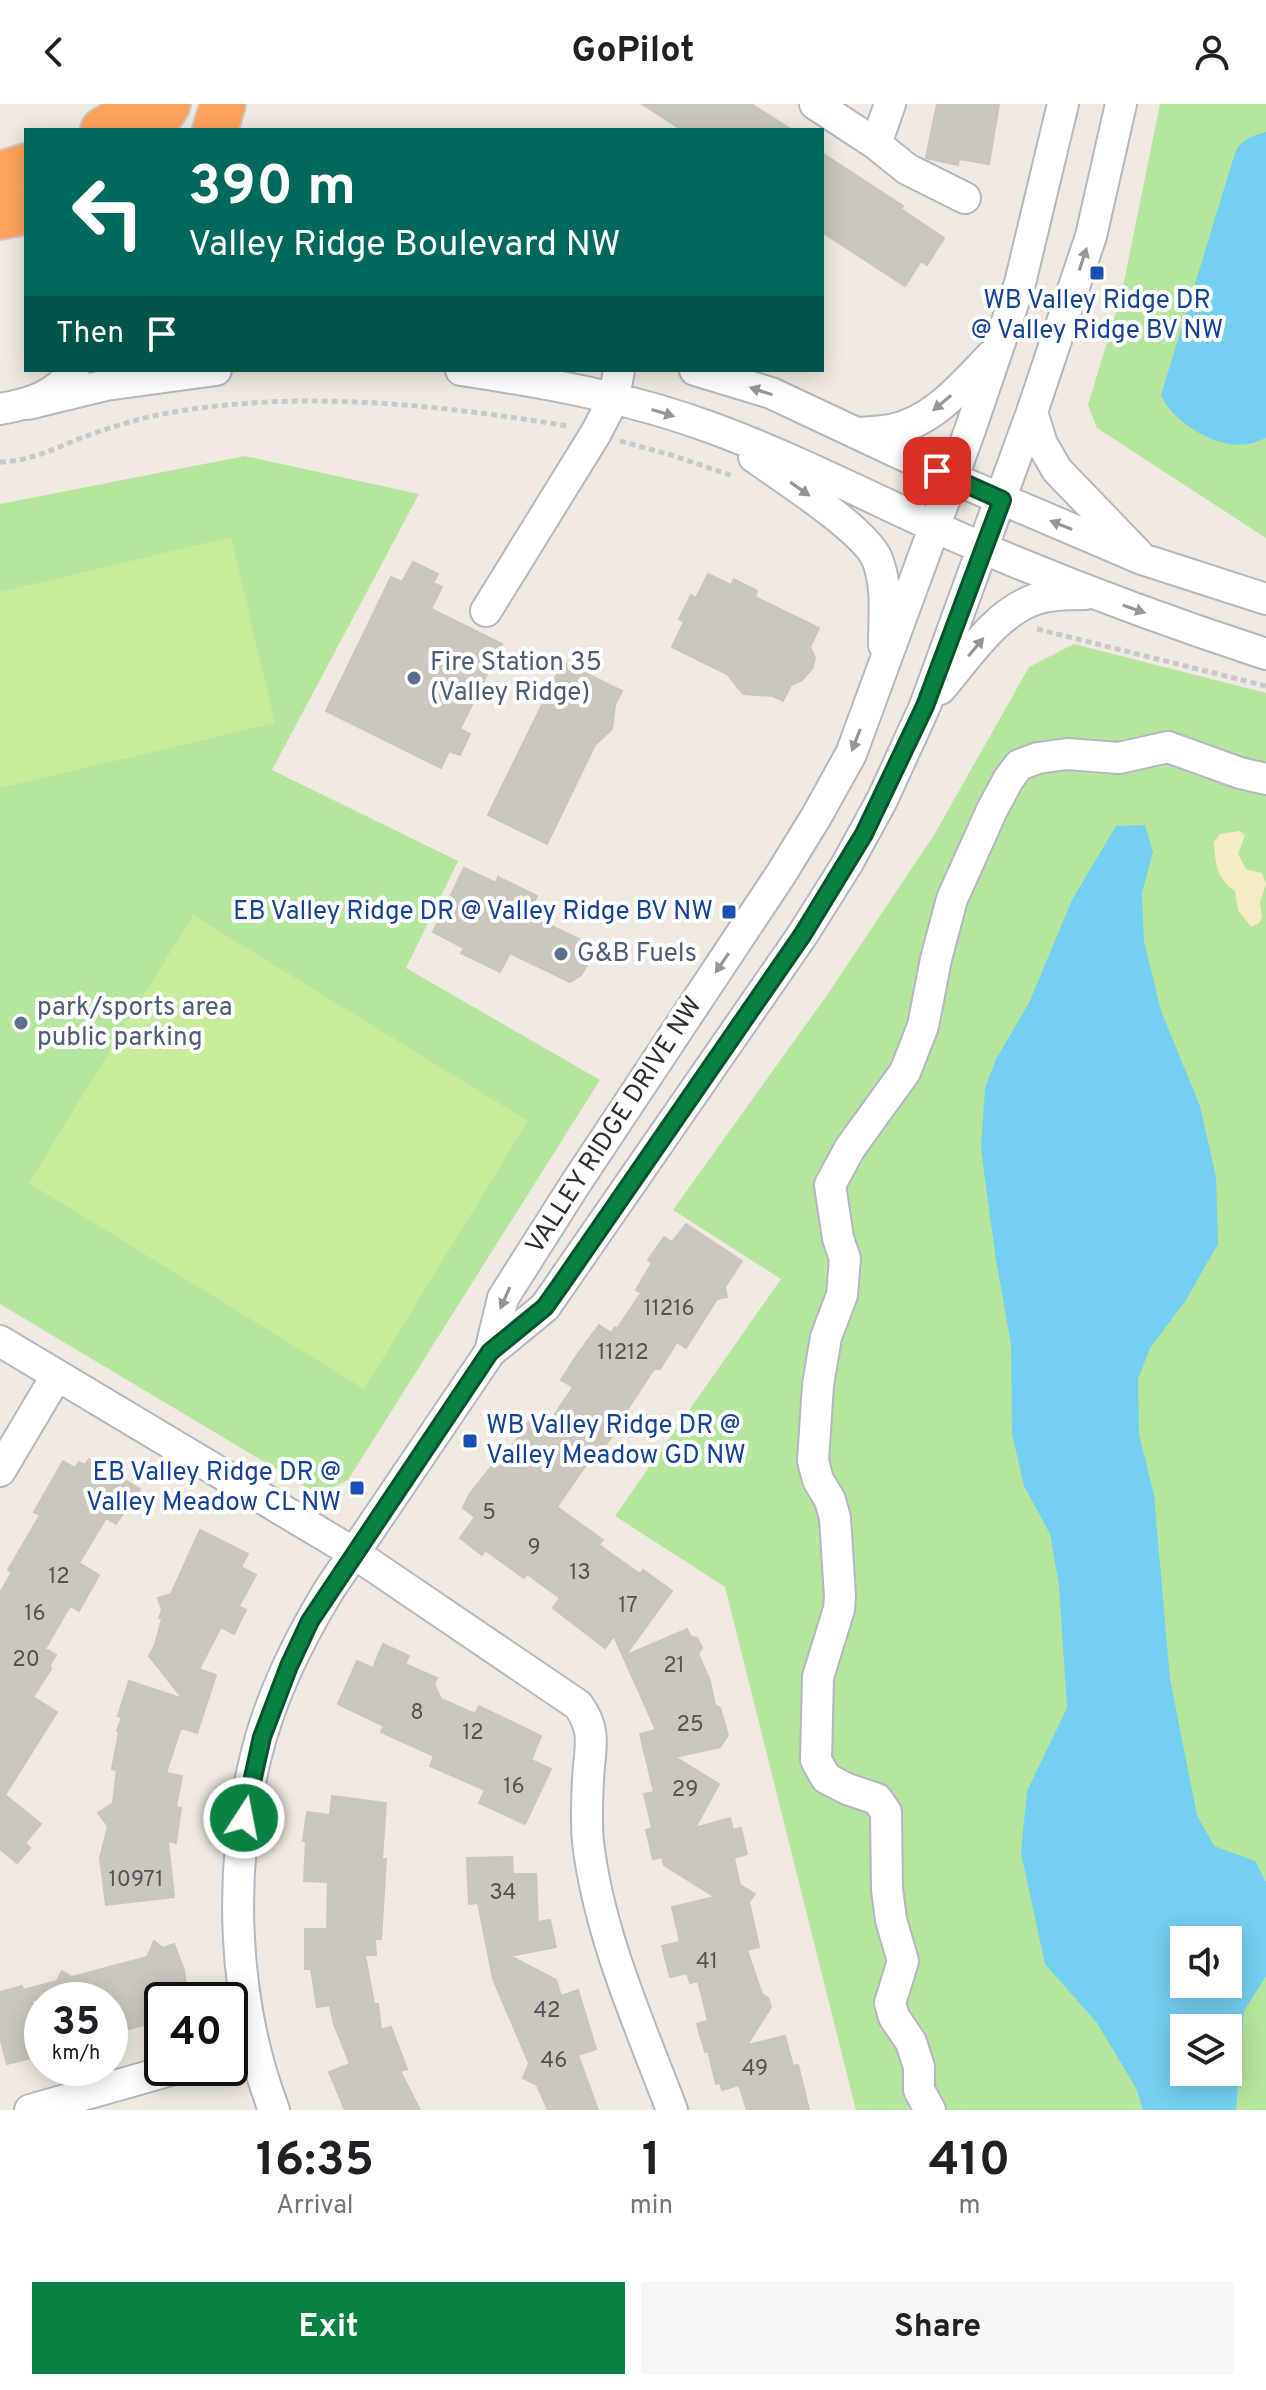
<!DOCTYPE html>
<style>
body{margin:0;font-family:Overpass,sans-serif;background:#f6f6f6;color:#202124;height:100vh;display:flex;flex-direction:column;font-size:30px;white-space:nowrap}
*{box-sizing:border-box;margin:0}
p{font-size:26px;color:#757577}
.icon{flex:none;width:44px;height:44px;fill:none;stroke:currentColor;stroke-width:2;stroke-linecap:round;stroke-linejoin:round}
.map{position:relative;height:2006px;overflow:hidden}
.drawer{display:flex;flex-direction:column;background:#fff;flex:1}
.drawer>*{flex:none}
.banner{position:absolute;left:24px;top:24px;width:800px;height:244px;border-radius:0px;box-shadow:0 4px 20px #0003;background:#00695c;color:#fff;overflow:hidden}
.controls{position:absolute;left:1170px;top:1822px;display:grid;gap:16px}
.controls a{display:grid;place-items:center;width:72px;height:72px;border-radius:0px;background:#fff;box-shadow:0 4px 20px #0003;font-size:40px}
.speed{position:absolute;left:24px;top:1878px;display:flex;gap:16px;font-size:40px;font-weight:700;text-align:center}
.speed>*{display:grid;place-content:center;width:104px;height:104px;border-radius:50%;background:#fff;box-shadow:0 4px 20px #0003;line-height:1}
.speed small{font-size:20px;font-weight:400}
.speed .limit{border:4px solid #111;border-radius:12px;background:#fff;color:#111}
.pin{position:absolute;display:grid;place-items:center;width:68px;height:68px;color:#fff;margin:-34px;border-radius:16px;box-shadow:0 4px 12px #0006}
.me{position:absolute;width:88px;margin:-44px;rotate:11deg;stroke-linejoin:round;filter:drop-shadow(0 0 6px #0008)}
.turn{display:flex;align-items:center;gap:28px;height:168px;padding:0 32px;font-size:36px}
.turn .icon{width:104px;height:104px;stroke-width:2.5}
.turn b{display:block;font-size:56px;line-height:68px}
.then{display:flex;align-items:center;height:76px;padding:0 32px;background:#0003;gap:16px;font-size:30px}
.eta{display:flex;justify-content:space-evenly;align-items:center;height:136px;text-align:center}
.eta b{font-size:48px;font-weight:700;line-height:56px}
.action{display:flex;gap:16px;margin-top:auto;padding:16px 32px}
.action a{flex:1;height:92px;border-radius:0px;background:#0b8043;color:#fff;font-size:32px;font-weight:700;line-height:92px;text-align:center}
.action a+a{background:#f6f6f6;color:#202124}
header{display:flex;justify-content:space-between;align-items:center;height:104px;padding:0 32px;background:#fff;font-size:36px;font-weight:700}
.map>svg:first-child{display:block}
.green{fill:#b6e59e;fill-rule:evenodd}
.sand{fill:#f3ecc5}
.pitch{fill:#c9ec9a}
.water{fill:#75cff0;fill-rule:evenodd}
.building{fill:#cbc7bf;stroke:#cbc5ba;stroke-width:2}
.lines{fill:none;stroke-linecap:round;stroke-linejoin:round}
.minor-casing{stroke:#b4b7c1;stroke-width:34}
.highway-casing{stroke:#c9c9c9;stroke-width:48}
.path{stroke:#c9c9c9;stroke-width:5;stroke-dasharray:6 4;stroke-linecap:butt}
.minor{stroke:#fff;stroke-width:30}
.highway{stroke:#ffa35c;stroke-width:44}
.oneway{fill:#969696}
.route-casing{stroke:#07532c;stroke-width:20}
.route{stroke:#0b8043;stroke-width:14}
.transit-dot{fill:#1a4fb4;stroke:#fff;stroke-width:3}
.service-dot{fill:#5c6f8a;stroke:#fff;stroke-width:3}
.labels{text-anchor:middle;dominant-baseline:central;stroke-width:8;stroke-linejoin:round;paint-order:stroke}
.number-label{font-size:22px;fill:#555452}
.transit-label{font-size:26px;fill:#164399;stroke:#fff;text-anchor:end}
.service-label{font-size:26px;fill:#4e5e75;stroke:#fff;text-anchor:start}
.street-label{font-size:26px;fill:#2e2e2e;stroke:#fff}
</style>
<header><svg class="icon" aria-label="back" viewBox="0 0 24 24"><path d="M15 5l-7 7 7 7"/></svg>GoPilot<svg class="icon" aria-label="person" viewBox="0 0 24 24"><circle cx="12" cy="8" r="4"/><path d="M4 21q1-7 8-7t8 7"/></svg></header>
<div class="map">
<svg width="1266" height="2006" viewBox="0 0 1266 2006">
<rect width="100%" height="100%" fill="#efe9e1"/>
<path class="green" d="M 1160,0 L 1266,0 L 1266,434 L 1097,324 L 1088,301 L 1121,192 Z
M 245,352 L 419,390 L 272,666 L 458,757 L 406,864 L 600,976 L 348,1376 L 318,1390 L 0,1200 L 0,400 Z
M 1074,540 L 1266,589 L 1266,2006 L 856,2006 L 725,1483 L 615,1412 L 781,1175 L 673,1106 L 825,894 L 934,731 L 1029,563 ZM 1184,1836 L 1228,1836 L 1228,1880 L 1184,1880 ZM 1184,1924 L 1228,1924 L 1228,1968 L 1184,1968 Z"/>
<path class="sand" d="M 1240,727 L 1245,731 L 1238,750 L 1246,765 L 1262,769 L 1266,780 L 1260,798 L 1262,813 L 1259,819 L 1251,823 L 1238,806 L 1235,787 C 1217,776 1215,758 1214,738 L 1220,730 Z"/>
<path class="pitch" d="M 231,433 L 275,619 L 0,684 L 0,488 Z
M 193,811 L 528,1017 L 364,1285 L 29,1079 Z"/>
<path class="water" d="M 1266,28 L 1266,334 C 1260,336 1254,339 1248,340 C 1218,346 1172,318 1161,291 L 1235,49 C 1241,35 1252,32 1266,28 Z
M 1145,721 L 1153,748 L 1142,789 L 1144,837 L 1161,907 L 1200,1002 L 1216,1073 L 1218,1140 L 1186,1196 L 1150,1244 L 1138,1275 L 1139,1330 L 1154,1391 L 1170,1575 L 1197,1711 L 1214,1742 L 1255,1757 L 1266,1778 L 1266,1872 L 1244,1907 L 1236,2006 L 1143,2006 L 1136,1984 L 1097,1919 L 1045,1860 L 1021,1749 L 1027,1687 L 1067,1604 L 1059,1482 L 1050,1430 L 1024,1382 L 1012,1330 L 1011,1240 L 996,1156 L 981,1045 L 985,984 L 996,955 L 1029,899 L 1072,796 L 1116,722 ZM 1184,1836 L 1228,1836 L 1228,1880 L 1184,1880 ZM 1184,1924 L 1228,1924 L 1228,1968 L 1184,1968 Z"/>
<path class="building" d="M 642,0 L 751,0 L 792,26 L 682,26 Z
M 937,0 L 999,0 L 989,60 L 959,55 L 958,61 L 926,54 Z
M 822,49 L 903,102 L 901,105 L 944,134 L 927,161 L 921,157 L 905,182 L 822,128 Z
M 413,458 L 438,470 L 433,479 L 442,483 L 431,505 L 502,540 L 460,625 L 470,630 L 460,651 L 449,647 L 441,664 L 326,607 L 391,473 L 402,478 Z
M 708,470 L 731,481 L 734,475 L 757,487 L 755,493 L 819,524 L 810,543 L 815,554 L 812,565 L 801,577 L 791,581 L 783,597 L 773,592 L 743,590 L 727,570 L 672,543 L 684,518 L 679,515 L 691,491 L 696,494 Z
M 563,558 L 622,587 L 615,601 L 612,625 L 595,641 L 547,740 L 488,711 Z
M 464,764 L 496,779 L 498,773 L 537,792 L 528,811 L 589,840 L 589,858 L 581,871 L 570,878 L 510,849 L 500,868 L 461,849 L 464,844 L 433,828 Z
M 686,1120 L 742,1157 L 725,1183 L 727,1193 L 717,1195 L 686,1244 L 677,1238 L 660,1265 L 654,1265 L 627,1306 L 629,1318 L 623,1318 L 604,1343 L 605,1351 L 599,1360 L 586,1361 L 557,1403 L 603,1436 L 599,1441 L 640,1470 L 643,1466 L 672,1487 L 625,1552 L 687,1525 L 691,1533 L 697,1534 L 702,1544 L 698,1550 L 710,1577 L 715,1601 L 720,1604 L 728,1631 L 720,1643 L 675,1653 L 719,1680 L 695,1724 L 730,1714 L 733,1726 L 741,1724 L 747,1750 L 734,1754 L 740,1781 L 755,1790 L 749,1798 L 759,1843 L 747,1846 L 762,1890 L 768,1894 L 771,1903 L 747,1941 L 785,1932 L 793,1962 L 798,1961 L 809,2006 L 747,2006 L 739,1981 L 722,1986 L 720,1979 L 716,1980 L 708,1947 L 705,1948 L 697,1920 L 708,1917 L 698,1877 L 690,1879 L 687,1869 L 670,1873 L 662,1842 L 680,1838 L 672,1803 L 715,1793 L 664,1761 L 662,1753 L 653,1755 L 646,1726 L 652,1724 L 644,1690 L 654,1688 L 640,1630 L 656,1626 L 614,1532 L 605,1544 L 553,1504 L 560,1494 L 527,1470 L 524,1474 L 485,1446 L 482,1451 L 460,1434 L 475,1413 L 463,1404 L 469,1391 L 491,1363 L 495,1366 L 533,1312 L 547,1322 L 573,1283 L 561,1276 L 577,1251 L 599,1221 L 611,1229 L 615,1223 L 617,1225 L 641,1189 L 636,1186 L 652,1159 L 648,1156 L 664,1133 L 672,1138 Z
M 89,1355 L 140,1385 L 116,1420 L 106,1414 L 79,1459 L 99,1471 L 79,1507 L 70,1502 L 45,1545 L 56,1551 L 50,1561 L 51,1565 L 33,1593 L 57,1608 L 5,1691 L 41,1720 L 25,1739 L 30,1744 L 17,1759 L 0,1745 L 0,1489 L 12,1468 L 8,1466 L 40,1411 L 34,1408 L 63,1357 L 75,1364 L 79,1358 L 85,1361 Z
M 200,1426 L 248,1450 L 241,1463 L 256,1471 L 239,1502 L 246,1506 L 234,1530 L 221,1523 L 199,1565 L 216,1571 L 197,1629 L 181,1624 L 166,1669 L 182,1672 L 176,1703 L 181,1704 L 176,1739 L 168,1737 L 174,1793 L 106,1801 L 100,1754 L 108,1722 L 98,1709 L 113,1699 L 117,1666 L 112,1665 L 119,1628 L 117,1627 L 122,1613 L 118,1612 L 129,1577 L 183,1595 L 149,1552 L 155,1541 L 162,1515 L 159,1514 L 162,1506 L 158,1494 L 171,1490 Z
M 383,1540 L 409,1552 L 405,1560 L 437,1574 L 434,1580 L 441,1595 L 475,1610 L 479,1602 L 541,1632 L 531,1656 L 551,1665 L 525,1720 L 479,1699 L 485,1686 L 430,1662 L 434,1652 L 381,1628 L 384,1622 L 338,1600 L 357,1557 L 373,1564 Z
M 332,1692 L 386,1699 L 382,1755 L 386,1755 L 381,1835 L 375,1835 L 376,1851 L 365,1851 L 374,1900 L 378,1900 L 381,1926 L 391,1923 L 407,1965 L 400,1967 L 420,2006 L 345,2006 L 329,1968 L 350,1960 L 334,1920 L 330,1901 L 317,1903 L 311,1865 L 305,1865 L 305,1825 L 327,1825 L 328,1778 L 304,1777 L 306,1737 L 303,1737 L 307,1708 L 330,1711 Z
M 512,1753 L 513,1770 L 536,1770 L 538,1818 L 550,1816 L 556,1843 L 510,1852 L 556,1876 L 561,1892 L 578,1886 L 596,1945 L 578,1951 L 598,2006 L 548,2006 L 537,1981 L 523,1974 L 529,1959 L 493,1875 L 478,1799 L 469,1800 L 467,1754 Z
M 154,1837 L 163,1844 L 174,1840 L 184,1866 L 187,1890 L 162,1896 L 162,1916 L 118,1928 L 110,1896 L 32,1896 L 42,1936 L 42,1951 L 7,1960 L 0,1933 L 0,1888 L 22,1882 L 23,1886 L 57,1877 L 62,1867 L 72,1873 L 147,1853 Z"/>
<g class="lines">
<defs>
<path id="minor" d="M 815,0 L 876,40 L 907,65 L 965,94
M 876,40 L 890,0
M 461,266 C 548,279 632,294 715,325 C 809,360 896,407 987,446 C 1079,485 1171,519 1266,550
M 695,266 L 771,289 L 952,374 L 1142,455 L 1266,495
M 28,300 L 106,281 L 216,266
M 0,305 C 29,300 57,292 74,266
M 1032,308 L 1042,340 L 1057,366 L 1138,450
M 859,329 C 869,328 880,328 890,326 C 932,319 963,281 991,252
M 754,353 C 782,373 865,426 877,455 C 888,482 884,512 884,541
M 486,507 L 596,329 L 614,294 L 619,266
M 940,585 C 967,554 995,509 1036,495 C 1051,490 1070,490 1086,490
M 0,1237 L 354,1449 L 578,1601 C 598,1628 589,1646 588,1676 C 587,1696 586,1718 588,1738 C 599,1831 639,1919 672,2006
M 490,1248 L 503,1194 L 574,1082 L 781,770 L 816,713 L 851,650 L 970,326 L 1020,179 L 1063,0
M 0,1367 L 57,1271
M 30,2006 L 178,1964
M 274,2006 C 232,1896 228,1766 256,1652 C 270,1594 298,1537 329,1486 L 490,1248 L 545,1203 L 803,830 L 847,760 L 882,696 L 925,602 L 1032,308 L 1091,132 L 1121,0
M 930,2006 L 919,1986 L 919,1963 L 911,1938 L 894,1913 L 890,1899 L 903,1857 L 891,1816 L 887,1785 L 886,1708 L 877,1695 L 847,1685 L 826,1674 L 816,1656 L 818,1573 L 839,1505 L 840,1492 L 835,1414 L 830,1396 L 818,1376 L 813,1357 L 818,1281 L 826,1233 L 842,1191 L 845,1155 L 838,1134 L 830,1081 L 850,1044 L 905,968 L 923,922 L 936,855 L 952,795 L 992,706 L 1008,676 L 1019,661 L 1038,654 L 1067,650 L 1119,654 L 1168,643 L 1240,669 L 1266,675"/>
<path id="highway" d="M 103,26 L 124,13 L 133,0
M 151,26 L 168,0
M 215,26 L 223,0
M 0,70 L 26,62
M 0,113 L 26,108"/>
</defs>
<use href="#minor" class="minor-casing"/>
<use href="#highway" class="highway-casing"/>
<path class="path" d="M 620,337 L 671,351 L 733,372
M 0,358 C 30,357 54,345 81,334 C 107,324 134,316 162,310 C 297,285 434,300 568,322
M 1037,525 L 1266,582"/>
<use href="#minor" class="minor"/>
<use href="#highway" class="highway"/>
</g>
<defs><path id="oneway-solid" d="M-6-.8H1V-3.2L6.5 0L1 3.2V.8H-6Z" transform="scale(2)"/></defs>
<g class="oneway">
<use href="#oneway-solid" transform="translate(1083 155) rotate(-72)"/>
<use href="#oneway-solid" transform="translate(761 287) rotate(-162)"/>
<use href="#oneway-solid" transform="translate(942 299) rotate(140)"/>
<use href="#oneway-solid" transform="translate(663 309) rotate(17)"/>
<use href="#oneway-solid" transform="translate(800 385) rotate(35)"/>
<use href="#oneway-solid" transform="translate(1061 421) rotate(-158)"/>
<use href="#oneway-solid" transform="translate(1134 505) rotate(19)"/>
<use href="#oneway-solid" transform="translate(976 543) rotate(-50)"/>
<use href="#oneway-solid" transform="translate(856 636) rotate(111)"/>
<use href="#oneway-solid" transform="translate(722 859) rotate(124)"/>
<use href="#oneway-solid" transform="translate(505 1194) rotate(114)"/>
</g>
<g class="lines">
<defs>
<path id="route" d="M 244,1714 L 262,1633 L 289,1562 L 310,1517 L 490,1248 L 545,1203 L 562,1179 L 803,830 L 864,730 L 925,602 L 1002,396 L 937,367"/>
</defs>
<use href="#route" class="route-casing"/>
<use href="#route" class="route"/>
</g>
<g class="transit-dot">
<rect x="1089" y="161" width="16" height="16" rx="4"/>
<rect x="721" y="800" width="16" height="16" rx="4"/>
<rect x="462" y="1329" width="16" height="16" rx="4"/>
<rect x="349" y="1376" width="16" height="16" rx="4"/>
</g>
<g class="service-dot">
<circle cx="414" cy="574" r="8"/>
<circle cx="561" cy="850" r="8"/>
<circle cx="21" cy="919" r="8"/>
</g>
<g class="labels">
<g class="number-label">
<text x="669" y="1205">11216</text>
<text x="623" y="1249">11212</text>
<text x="489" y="1409">5</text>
<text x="534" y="1444">9</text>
<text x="580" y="1469">13</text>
<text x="59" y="1473">12</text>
<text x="628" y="1502">17</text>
<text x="35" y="1510">16</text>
<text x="26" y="1556">20</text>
<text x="674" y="1562">21</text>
<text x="417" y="1609">8</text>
<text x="690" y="1621">25</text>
<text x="473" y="1629">12</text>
<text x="514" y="1683">16</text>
<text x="685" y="1686">29</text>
<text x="136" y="1776">10971</text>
<text x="503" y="1789">34</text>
<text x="707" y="1858">41</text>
<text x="547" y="1907">42</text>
<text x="554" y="1957">46</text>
<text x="755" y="1965">49</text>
</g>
<g class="transit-label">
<text x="1097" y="197" text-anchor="middle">WB Valley Ridge DR<tspan x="1097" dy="30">@ Valley Ridge BV NW</tspan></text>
<text x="713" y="808">EB Valley Ridge DR @ Valley Ridge BV NW</text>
<text x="486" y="1322" text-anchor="start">WB Valley Ridge DR @<tspan x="486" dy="30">Valley Meadow GD NW</tspan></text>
<text x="341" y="1369">EB Valley Ridge DR @<tspan x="341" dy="30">Valley Meadow CL NW</tspan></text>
</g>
<g class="service-label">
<text x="430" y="559">Fire Station 35<tspan x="430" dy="30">(Valley Ridge)</tspan></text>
<text x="577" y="850">G&amp;B Fuels</text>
<text x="37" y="904">park/sports area<tspan x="37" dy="30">public parking</tspan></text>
</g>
<g class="street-label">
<text transform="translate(615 1022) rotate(-57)">VALLEY RIDGE DRIVE NW</text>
</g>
</g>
</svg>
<div class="controls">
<a><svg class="icon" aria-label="sound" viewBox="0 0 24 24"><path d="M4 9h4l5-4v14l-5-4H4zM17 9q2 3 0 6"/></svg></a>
<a><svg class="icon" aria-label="layers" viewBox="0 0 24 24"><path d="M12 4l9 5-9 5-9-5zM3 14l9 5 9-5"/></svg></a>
</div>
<div class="speed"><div>35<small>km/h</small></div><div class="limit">40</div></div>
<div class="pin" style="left:937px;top:367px;background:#d93025"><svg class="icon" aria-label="arrive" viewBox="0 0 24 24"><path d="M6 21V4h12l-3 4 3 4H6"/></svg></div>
<svg class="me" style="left:244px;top:1714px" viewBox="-20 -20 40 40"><circle r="17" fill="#0b8043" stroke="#fff" stroke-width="3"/><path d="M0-11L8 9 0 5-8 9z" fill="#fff"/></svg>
<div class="banner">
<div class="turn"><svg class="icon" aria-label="left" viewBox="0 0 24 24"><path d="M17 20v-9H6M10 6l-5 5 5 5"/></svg><div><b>390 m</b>Valley Ridge Boulevard NW</div></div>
<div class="then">Then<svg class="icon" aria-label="arrive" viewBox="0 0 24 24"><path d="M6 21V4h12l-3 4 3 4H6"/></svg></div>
</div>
</div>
<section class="drawer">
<div class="eta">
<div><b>16:35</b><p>Arrival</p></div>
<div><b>1</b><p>min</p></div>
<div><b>410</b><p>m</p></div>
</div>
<div class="action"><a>Exit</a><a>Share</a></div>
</section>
